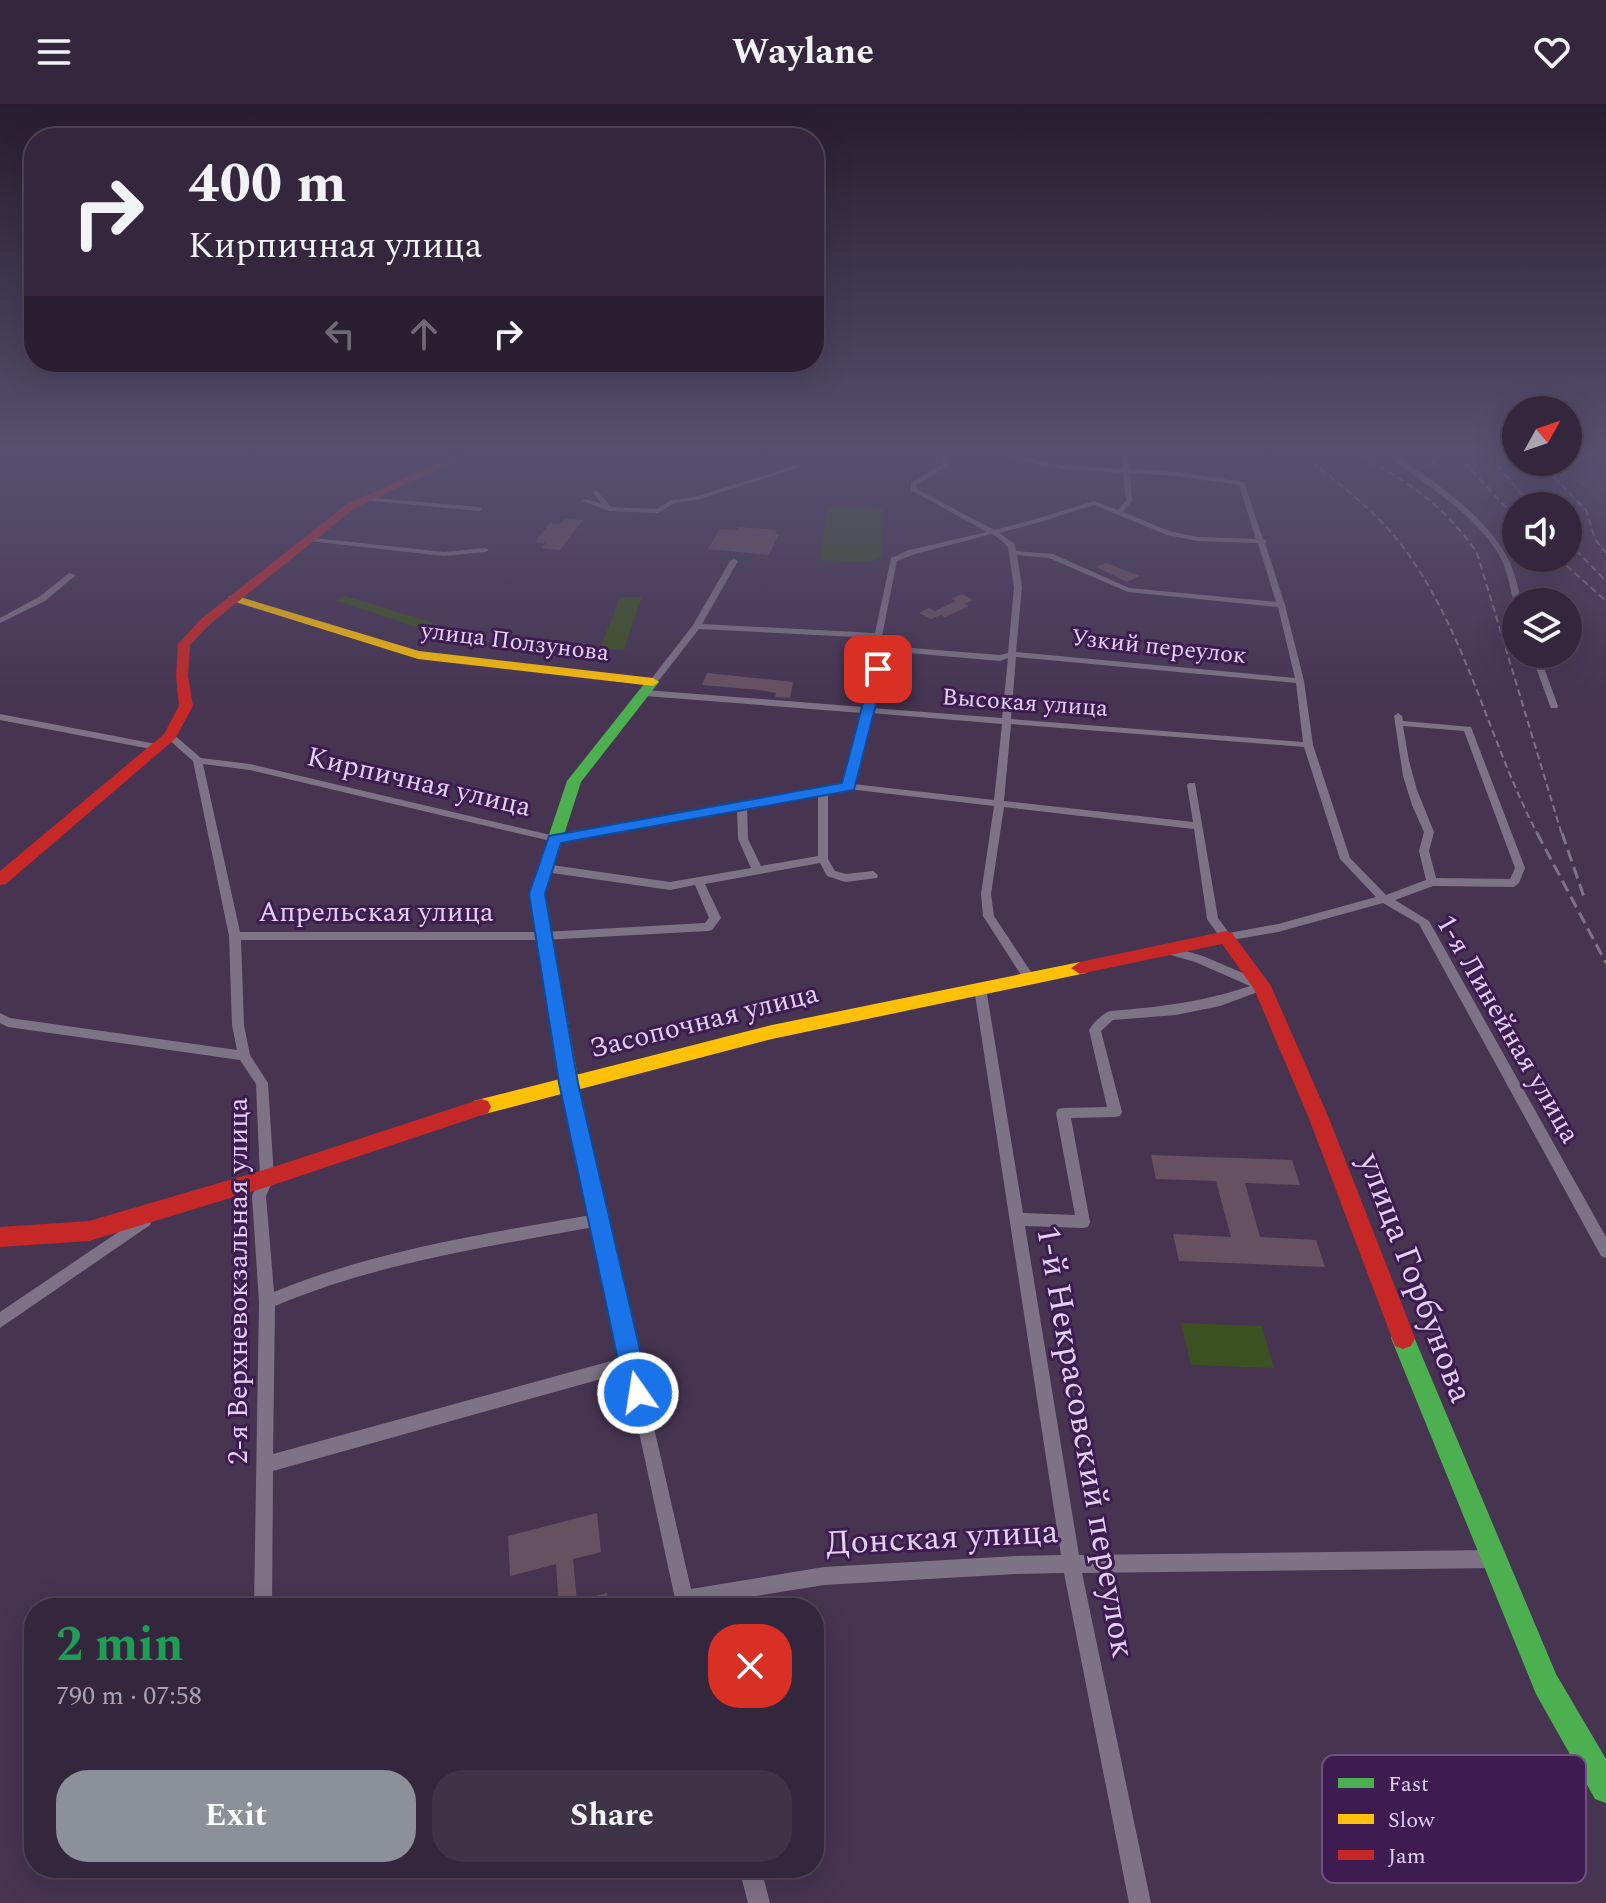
<!DOCTYPE html>
<meta charset="utf-8">
<style>
body{margin:0;font-family:Spectral,serif;background:#3f3348;color:#f1f3f6;height:100vh;display:flex;flex-direction:column;font-size:30px;white-space:nowrap}
*{box-sizing:border-box;margin:0}
p{font-size:26px;color:#a9a5b0}
.icon{flex:none;width:44px;height:44px;fill:none;stroke:currentColor;stroke-width:2;stroke-linecap:round;stroke-linejoin:round}
.map{position:relative;flex:1;overflow:hidden}
.side{position:absolute;left:24px;top:1494px;width:800px;height:280px;display:flex;flex-direction:column;background:#34273d;border-radius:32px;box-shadow:0 8px 32px #0002,0 0 0 2px #4e4457}
.side>*{flex:none}
.top-card{position:absolute;left:24px;top:24px;width:800px;height:244px;border-radius:32px;box-shadow:0 8px 32px #0002,0 0 0 2px #4e4457;background:#34273d;color:#f1f3f6;overflow:hidden}
.needle{width:52px;rotate:50deg}
.fabs{position:absolute;left:1502px;top:292px;display:grid;gap:16px}
.fabs a{display:grid;place-items:center;width:80px;height:80px;border-radius:50%;background:#34273d;box-shadow:0 8px 32px #0002,0 0 0 2px #4e4457;font-size:40px}
.pin{position:absolute;display:grid;place-items:center;width:68px;height:68px;color:#fff;margin:-34px;border-radius:16px;box-shadow:0 4px 12px #0006}
.me{position:absolute;width:88px;margin:-44px;rotate:347deg;stroke-linejoin:round;filter:drop-shadow(0 0 6px #0008)}
.turn{display:flex;align-items:center;gap:28px;height:168px;padding:0 32px;font-size:36px}
.turn .icon{width:104px;height:104px;stroke-width:2.5}
.turn b{display:block;font-size:56px;line-height:68px}
.lanes{display:flex;align-items:center;height:76px;padding:0 32px;background:#0003;justify-content:center;gap:40px;direction:ltr}
.lanes .off{opacity:.35}
.round{display:grid;place-items:center;flex:none;width:84px;height:84px;border-radius:32px;background:#3f3348}
.head{display:flex;align-items:center;justify-content:space-between;height:136px;padding:0 32px}
h1{font-size:48px;font-weight:700;line-height:60px;color:#1e9e55}
.action{display:flex;gap:16px;margin-top:auto;padding:16px 32px}
.action a{flex:1;height:92px;border-radius:32px;background:#8c9099;color:#fff;font-size:32px;font-weight:700;line-height:92px;text-align:center}
.action a+a{background:#3f3348;color:#f1f3f6}
header{display:flex;justify-content:space-between;align-items:center;height:104px;padding:0 32px;background:#34273d;font-size:36px;font-weight:700}
.map>svg:first-child{display:block}
.green{fill:#3c5121}
.building{fill:#675160}
.lines{fill:none;stroke-linecap:round;stroke-linejoin:round}
.street{fill:#7e7386;fill-rule:evenodd}
.fast{fill:#4caf50;fill-rule:evenodd}
.slow{fill:#ffc107;fill-rule:evenodd}
.jam{fill:#c62828;fill-rule:evenodd}
.rail-far1{stroke:#7f7387;stroke-width:2;stroke-dasharray:7 4;stroke-linecap:butt}
.rail{stroke:#7f7387;stroke-width:3;stroke-dasharray:12 6;stroke-linecap:butt}
.route{fill:#1a73e8;stroke:#114b97;stroke-width:2}
.labels{text-anchor:middle;dominant-baseline:central;stroke-width:6;stroke-linejoin:round;paint-order:stroke}
.far-street-label{font-size:24px;fill:#e3d0f2;stroke:#3e1c52}
.street-label{font-size:28px;fill:#e3d0f2;stroke:#3e1c52}
.near-street-label{font-size:34px;fill:#e3d0f2;stroke:#3e1c52}
.key{fill:#3e1c52;stroke:#705282;stroke-width:2}
.key-label{font-size:22px;fill:#e3d0f2}
</style>
<header><svg class="icon" aria-label="menu" viewBox="0 0 24 24"><path d="M4 6h16M4 12h16M4 18h16"/></svg>Waylane<svg class="icon" aria-label="heart" viewBox="0 0 24 24"><path d="M12 20l-8-8c-3-5 5-10 8-4 3-6 11-1 8 4z"/></svg></header>
<div class="map">
<svg width="1606" height="1799" viewBox="0 0 1606 1799">
<rect width="100%" height="100%" fill="#463451"/>
<path class="green" d="M 828,403 L 883,405 L 882,453 L 868,458 L 820,456 Z
M 345,492 L 434,519 L 428,527 L 334,496 Z
M 620,493 L 642,493 L 624,546 L 600,545 Z
M 1181,1219 L 1262,1222 L 1274,1264 L 1191,1261 Z"/>
<path class="building" d="M 565,415 L 583,416 L 560,446 L 541,444 L 546,439 L 535,438 L 550,419 L 560,420 Z
M 739,423 L 777,426 L 775,430 L 779,430 L 769,451 L 708,445 L 720,425 L 737,426 Z
M 1107,459 L 1124,466 L 1140,472 L 1127,478 L 1096,463 Z
M 962,490 L 973,496 L 964,500 L 969,502 L 945,513 L 941,511 L 931,515 L 919,509 L 929,504 L 935,507 L 956,497 L 951,495 Z
M 707,569 L 793,578 L 790,594 L 775,593 L 776,589 L 760,586 L 702,581 Z
M 1151,1051 L 1292,1056 L 1300,1081 L 1245,1079 L 1260,1133 L 1316,1136 L 1325,1163 L 1179,1157 L 1173,1130 L 1231,1133 L 1216,1077 L 1156,1075 Z
M 597,1409 L 601,1448 L 573,1455 L 577,1497 L 607,1489 L 609,1504 L 559,1504 L 556,1460 L 510,1472 L 508,1432 Z"/>
<g class="lines">
<path class="street" d="M 943,351 L 949,351 L 948,362 L 916,381 L 917,385 L 994,426 L 1036,415 L 1094,397 L 1118,406 L 1126,397 L 1123,369 L 1060,365 L 1003,351 L 1014,351 L 1060,361 L 1123,365 L 1122,351 L 1128,351 L 1129,365 L 1177,368 L 1244,378 L 1263,435 L 1267,437 L 1265,439 L 1285,501 L 1304,577 L 1313,641 L 1350,754 L 1386,791 L 1426,776 L 1419,747 L 1424,728 L 1412,701 L 1403,672 L 1394,612 L 1398,609 L 1402,612 L 1403,617 L 1471,623 L 1525,764 L 1519,779 L 1514,783 L 1433,782 L 1395,796 L 1429,817 L 1606,1133 L 1606,1154 L 1601,1152 L 1419,820 L 1383,799 L 1278,828 L 1226,837 L 1222,836 L 1207,815 L 1194,725 L 1004,703 L 991,790 L 994,812 L 1035,874 L 1029,878 L 1025,877 L 983,812 L 981,790 L 994,702 L 848,685 L 828,689 L 828,755 L 835,767 L 846,770 L 873,767 L 878,771 L 877,774 L 845,778 L 827,772 L 820,759 L 705,780 L 721,814 L 712,826 L 708,827 L 544,836 L 241,836 L 244,921 L 250,951 L 268,979 L 274,1074 L 266,1092 L 274,1188 C 376,1146 484,1130 591,1111 L 563,979 L 564,975 L 569,974 L 574,975 L 691,1485 L 824,1463 L 1016,1452 L 1061,1451 L 974,884 L 980,880 L 986,884 L 1023,1109 L 1075,1111 L 1056,1009 L 1058,1005 L 1063,1004 L 1107,1003 L 1089,926 C 1093,919 1102,910 1110,907 C 1160,903 1203,898 1250,882 L 1195,858 L 1164,849 L 1162,846 L 1168,842 L 1203,852 L 1266,879 L 1268,882 L 1266,885 L 1220,902 L 1176,911 L 1113,916 L 1101,927 L 1122,1008 L 1120,1012 L 1115,1013 L 1071,1014 L 1090,1118 L 1088,1123 L 1083,1124 L 1025,1122 L 1079,1451 L 1494,1446 L 1500,1449 L 1503,1455 L 1500,1461 L 1494,1464 L 1082,1469 L 1151,1799 L 1129,1799 L 1064,1469 L 1016,1470 L 824,1481 L 695,1502 L 695,1504 L 677,1504 L 626,1268 L 273,1367 L 272,1504 L 254,1504 L 259,1198 L 252,1092 L 260,1074 L 256,980 L 240,956 L 8,923 L 0,919 L 0,909 L 10,914 L 237,946 L 232,921 L 229,832 L 193,657 L 167,634 L 167,630 L 173,630 L 201,654 L 250,660 L 555,732 L 844,680 L 862,609 L 645,592 L 641,589 L 645,586 L 863,603 L 879,544 L 875,534 L 699,525 L 656,580 L 649,578 L 693,521 L 730,457 L 734,455 L 738,457 L 702,520 L 875,529 L 891,454 L 909,446 L 987,428 L 911,386 L 911,379 L 943,360 ZM 1130,369 L 1177,372 L 1239,381 L 1256,435 L 1198,433 L 1169,427 L 1123,408 L 1132,397 ZM 1094,401 L 1167,431 L 1198,437 L 1258,439 L 1276,498 L 1129,484 L 1053,450 L 1016,447 L 1015,440 L 999,429 L 1040,418 ZM 992,430 L 1001,436 L 1008,443 L 1014,483 L 1008,549 L 1000,551 L 886,542 L 882,532 L 897,457 L 915,450 ZM 1017,451 L 1049,454 L 1128,488 L 1278,503 L 1295,574 L 1016,548 L 1022,483 ZM 886,547 L 1000,557 L 1008,554 L 1002,614 L 872,604 ZM 1016,553 L 1296,579 L 1303,638 L 1011,615 ZM 871,609 L 1002,620 L 994,696 L 853,680 ZM 1011,620 L 1304,643 L 1340,755 L 1376,793 L 1278,820 L 1229,829 L 1218,814 L 1195,679 L 1189,679 L 1187,681 L 1193,718 L 1004,697 ZM 1403,622 L 1464,627 L 1515,764 L 1510,775 L 1436,774 L 1429,747 L 1434,728 L 1417,686 L 1409,657 ZM 203,660 L 250,666 L 555,738 L 737,705 L 738,735 L 751,764 L 670,778 L 545,760 L 540,764 L 545,768 L 670,786 L 695,781 L 709,814 L 705,819 L 544,828 L 240,828 ZM 818,690 L 818,752 L 761,762 L 748,735 L 747,703 ZM 594,1123 L 622,1254 L 273,1350 L 275,1202 C 377,1159 486,1143 594,1123 Z
M 1388,351 L 1395,351 C 1435,378 1481,408 1506,451 C 1515,466 1517,482 1522,498 L 1516,498 L 1516,500 L 1514,498 C 1509,482 1508,466 1499,451 C 1473,407 1426,383 1388,351 Z
M 1437,351 L 1443,351 L 1434,361 L 1430,361 L 1429,360 Z
M 795,362 L 800,363 L 697,396 L 675,399 L 658,409 L 609,407 L 582,397 L 585,395 L 602,400 L 593,388 L 596,386 L 611,403 L 657,405 L 671,396 L 694,393 Z
M 364,393 L 479,403 L 482,405 L 479,407 L 362,396 L 361,395 Z
M 305,433 L 444,448 L 485,444 L 489,446 L 485,448 L 444,452 L 308,437 L 305,437 Z
M 69,469 L 76,471 L 45,497 L 0,519 L 0,514 L 39,493 Z
M 1531,550 L 1539,550 L 1558,602 L 1557,604 L 1551,604 L 1550,602 Z
M 0,610 L 156,640 L 161,643 L 156,646 L 0,616 Z
M 145,1110 L 150,1111 L 152,1116 L 150,1121 L 0,1224 L 0,1208 Z
M 739,1764 L 761,1764 L 770,1799 L 748,1799 Z"/>
<path class="fast" d="M 653,574 L 659,578 L 581,678 L 545,790 L 579,979 L 576,984 L 569,987 L 562,984 L 559,979 L 529,790 L 567,677 L 648,575 Z
M 1403,1223 L 1411,1226 L 1556,1570 L 1606,1655 L 1606,1699 L 1595,1695 L 1536,1590 L 1391,1234 L 1395,1226 Z"/>
<path class="slow" d="M 229,492 L 237,492 L 419,547 L 653,574 L 659,578 L 653,582 L 418,555 L 229,496 Z
M 1080,858 L 1089,864 L 1086,869 L 772,935 L 481,1011 L 474,1009 L 471,1003 L 474,997 L 481,995 L 772,921 Z"/>
<path class="jam" d="M 456,351 L 468,351 L 355,404 L 209,521 L 190,541 L 188,572 L 193,602 L 175,635 L 6,780 L 0,781 L 0,767 L 164,630 L 179,602 L 176,572 L 178,540 L 201,515 L 347,400 Z
M 1226,827 L 1232,829 L 1271,882 L 1328,1012 L 1415,1234 L 1411,1242 L 1403,1245 L 1395,1242 L 1308,1012 L 1254,885 L 1222,840 L 1080,870 L 1071,864 L 1080,858 Z
M 481,995 L 488,997 L 491,1003 L 488,1009 L 267,1083 L 89,1137 L 0,1143 L 0,1123 L 89,1117 L 267,1065 Z"/>
<path class="rail-far1" d="M 1303,351 C 1339,380 1379,409 1406,447 C 1468,533 1489,638 1538,731
M 1359,352 C 1407,376 1447,404 1477,449 L 1562,731
M 1490,353 L 1532,402
M 1464,358 L 1516,414
M 1554,373 L 1586,406 L 1595,435 L 1606,449
M 1568,438 L 1606,477
M 1558,454 L 1606,497"/>
<path class="rail" d="M 1537,729 L 1606,859
M 1562,729 L 1584,793"/>
</g>
<linearGradient id="sky" x2="0" y2="1"><stop stop-color="#261d2d"/><stop offset="0.58" stop-color="#575070"/><stop offset="1" stop-color="#575070" stop-opacity="0"/></linearGradient>
<rect width="1606" height="603" fill="url(#sky)"/>
<path class="route" d="M 878,561 L 885,565 L 854,686 L 561,739 L 545,790 L 578,979 L 650,1289 L 646,1297 L 638,1301 L 629,1297 L 625,1289 L 559,979 L 529,790 L 549,732 L 842,679 L 872,565 Z"/>
<g class="labels">
<g class="far-street-label">
<text transform="translate(515 538) rotate(7)">улица Ползунова</text>
<text transform="translate(1159 543) rotate(6)">Узкий переулок</text>
<text transform="translate(1025 599) rotate(4)">Высокая улица</text>
</g>
<g class="street-label">
<text transform="translate(419 678) rotate(13)">Кирпичная улица</text>
<text x="376" y="808">Апрельская улица</text>
<text transform="translate(704 917) rotate(-14)">Засопочная улица</text>
<text transform="translate(1508 925) rotate(60)">1-я Линейная улица</text>
<text transform="translate(238 1177) rotate(-90)">2-я Верхневокзальная улица</text>
</g>
<g class="near-street-label">
<text transform="translate(1415 1174) rotate(69)">улица Горбунова</text>
<text transform="translate(1085 1338) rotate(80)">1-й Некрасовский переулок</text>
<text transform="translate(942 1434) rotate(-3)">Донская улица</text>
</g>
</g>
<rect x="1322" y="1651" width="264" height="128" rx="12" class="key"/>
<rect x="1338" y="1674" width="36" height="10" fill="#4caf50"/>
<rect x="1338" y="1710" width="36" height="10" fill="#ffc107"/>
<rect x="1338" y="1746" width="36" height="10" fill="#c62828"/>
<g class="key-label">
<text x="1388" y="1687">Fast</text>
<text x="1388" y="1723">Slow</text>
<text x="1388" y="1759">Jam</text>
</g>
</svg>
<div class="fabs">
<a><svg class="needle" viewBox="-14 -14 28 28"><path d="M0-13l5 13h-10z" fill="#e53935"/><path d="M0 13l5-13h-10z" fill="#a9a5b0"/></svg></a>
<a><svg class="icon" aria-label="sound" viewBox="0 0 24 24"><path d="M4 9h4l5-4v14l-5-4H4zM17 9q2 3 0 6"/></svg></a>
<a><svg class="icon" aria-label="layers" viewBox="0 0 24 24"><path d="M12 4l9 5-9 5-9-5zM3 14l9 5 9-5"/></svg></a>
</div>
<div class="pin" style="left:878px;top:565px;background:#d93025"><svg class="icon" aria-label="arrive" viewBox="0 0 24 24"><path d="M6 21V4h12l-3 4 3 4H6"/></svg></div>
<svg class="me" style="left:638px;top:1289px" viewBox="-20 -20 40 40"><circle r="17" fill="#1a73e8" stroke="#fff" stroke-width="3"/><path d="M0-11L8 9 0 5-8 9z" fill="#fff"/></svg>
<div class="top-card">
<div class="turn"><svg class="icon" aria-label="right" viewBox="0 0 24 24"><path d="M7 20v-9h11M14 6l5 5-5 5"/></svg><div><b>400 m</b>Кирпичная улица</div></div>
<div class="lanes"><svg class="icon off" aria-label="left" viewBox="0 0 24 24"><path d="M17 20v-9H6M10 6l-5 5 5 5"/></svg><svg class="icon off" aria-label="ahead" viewBox="0 0 24 24"><path d="M12 20V5M6 11l6-6 6 6"/></svg><svg class="icon" aria-label="right" viewBox="0 0 24 24"><path d="M7 20v-9h11M14 6l5 5-5 5"/></svg></div>
</div>
<section class="side">
<div class="head"><div><h1>2 min</h1><p>790 m · 07:58</p></div><a class="round" style="background:#d93025;color:#fff"><svg class="icon" aria-label="close" viewBox="0 0 24 24"><path d="M6 6l12 12M18 6L6 18"/></svg></a></div>
<div class="action"><a>Exit</a><a>Share</a></div>
</section>
</div>
